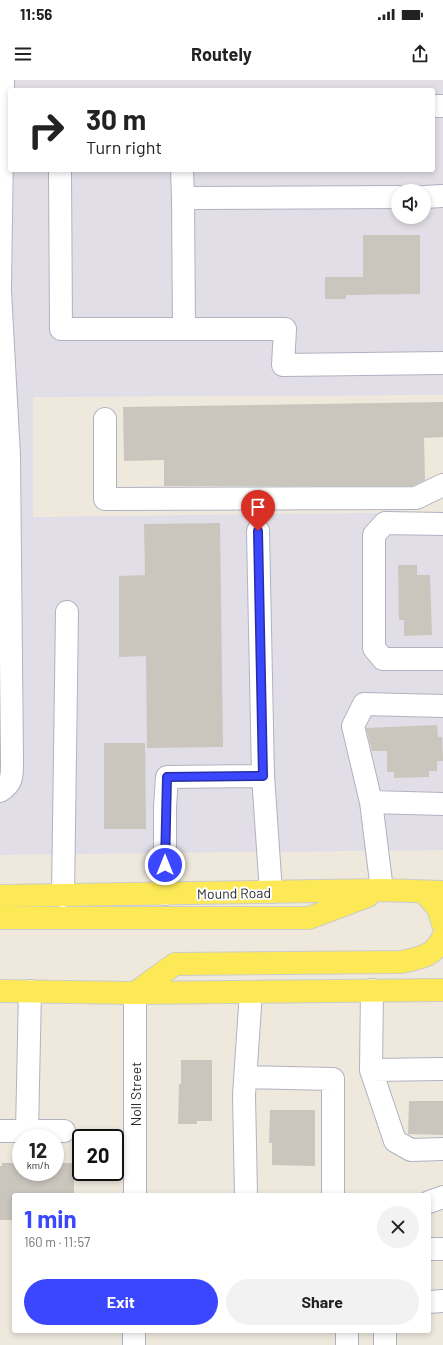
<!DOCTYPE html>
<meta charset="utf-8">
<style>
body{margin:0;font-family:Barlow,sans-serif;background:#f2f2f2;color:#222;height:100vh;display:flex;flex-direction:column;font-size:15px;white-space:nowrap}
*{box-sizing:border-box;margin:0}
p{font-size:13px;color:#767676}
.icon{flex:none;width:22px;height:22px;fill:none;stroke:currentColor;stroke-width:2;stroke-linecap:round;stroke-linejoin:round}
.map{position:relative;flex:1;overflow:hidden}
.side{position:absolute;left:12px;top:1113px;width:419px;height:140px;display:flex;flex-direction:column;background:#fff;border-radius:4px;box-shadow:0 2px 6px #0003}
.side>*{flex:none}
.hud{position:absolute;left:8px;top:8px;width:427px;height:84px;border-radius:4px;box-shadow:0 2px 6px #0003;background:#fff;color:#222;overflow:hidden}
.buttons{position:absolute;left:391px;top:104px;display:grid;gap:8px}
.buttons a{display:grid;place-items:center;width:40px;height:40px;border-radius:50%;background:#fff;box-shadow:0 2px 6px #0003;font-size:20px}
.speed{position:absolute;left:12px;top:1049px;display:flex;gap:8px;font-size:20px;font-weight:700;text-align:center}
.speed>*{display:grid;place-content:center;width:52px;height:52px;border-radius:50%;background:#fff;box-shadow:0 2px 6px #0003;line-height:1}
.speed small{font-size:10px;font-weight:400}
.speed .limit{border:2px solid #111;border-radius:6px;background:#fff;color:#111}
.pin{position:absolute;display:grid;place-items:center;width:34px;height:34px;color:#fff;margin:-41px -17px;border-radius:50% 50% 50% 0;rotate:-45deg;box-shadow:0 0 4px #0007}
.pin .icon{rotate:45deg}
.me{position:absolute;width:44px;margin:-22px;rotate:0deg;stroke-linejoin:round;filter:drop-shadow(0 0 3px #0008)}
.turn{display:flex;align-items:center;gap:14px;height:84px;padding:0 12px;font-size:18px}
.turn .icon{width:52px;height:52px;stroke-width:2.5}
.turn b{display:block;font-size:28px;line-height:34px}
.round{display:grid;place-items:center;flex:none;width:42px;height:42px;border-radius:21px;background:#f2f2f2}
.summary{display:flex;align-items:center;justify-content:space-between;height:68px;padding:0 12px}
h1{font-size:24px;font-weight:700;line-height:30px;color:#3a47ff}
.cta{display:flex;gap:8px;margin-top:auto;padding:8px 12px}
.cta a{flex:1;height:46px;border-radius:24px;background:#3a47ff;color:#fff;font-size:16px;font-weight:700;line-height:46px;text-align:center}
.cta a+a{background:#f2f2f2;color:#222}
.status{display:flex;justify-content:space-between;align-items:center;height:28px;padding:0 20px;background:#fff;direction:ltr}
.status svg{height:11px;fill:currentColor}
header{display:flex;justify-content:space-between;align-items:center;height:52px;padding:0 12px;background:#fff;font-size:18px;font-weight:700}
.map>svg:first-child{display:block}
.industrial{fill:#e2dee7;fill-rule:evenodd}
.building{fill:#cac6bd}
.lines{fill:none;stroke-linecap:round;stroke-linejoin:round}
.minor-casing{stroke:#b1b2c1;stroke-width:24}
.major-casing{stroke:#ccc;stroke-width:24}
.minor{stroke:#fff;stroke-width:22}
.major{stroke:#fce955;stroke-width:22}
.route-casing{stroke:#262ea6;stroke-width:10}
.route{stroke:#3a47ff;stroke-width:7}
.labels{text-anchor:middle;dominant-baseline:central;stroke-width:4;stroke-linejoin:round;paint-order:stroke}
.street-label{font-size:14px;fill:#2c2c2c;stroke:#fff}
</style>
<div class="status"><b>11:56</b><svg viewBox="0 0 49 12"><path d="M0 12V9h3v3zM5 12V6h3v6zM10 12V3h3v9zM15 12V0h3v12zM26 1h20v11H26zM47 4h2v5h-2z"/></svg></div>
<header><svg class="icon" aria-label="menu" viewBox="0 0 24 24"><path d="M4 6h16M4 12h16M4 18h16"/></svg>Routely<svg class="icon" aria-label="share" viewBox="0 0 24 24"><path d="M12 15V3M7 8l5-5 5 5M5 13v7h14v-7"/></svg></header>
<div class="map">
<svg width="443" height="1265" viewBox="0 0 443 1265">
<rect width="100%" height="100%" fill="#efe9dd"/>
<path class="industrial" d="M 0,0 L 443,0 L 443,315 L 33,317 L 33,437 L 443,432 L 443,770 L 0,775 ZM 10,10 L 433,10 L 433,90 L 10,90 ZM 398,111 L 424,111 L 424,137 L 398,137 Z"/>
<path class="building" d="M 363,155 L 420,155 L 420,214 L 346,215 L 346,219 L 325,219 L 325,197 L 363,197 Z
M 443,322 L 443,357 L 424,358 L 425,400 L 413,406 L 164,406 L 164,380 L 124,381 L 123,327 Z
M 220,443 L 223,667 L 147,668 L 146,576 L 119,577 L 119,496 L 145,495 L 144,444 Z
M 398,485 L 417,485 L 417,495 L 430,495 L 432,555 L 404,556 L 404,540 L 399,540 Z
M 437,645 L 438,657 L 442,657 L 443,681 L 437,681 L 437,691 L 429,691 L 429,697 L 394,698 L 394,692 L 387,692 L 387,671 L 372,671 L 366,648 Z
M 104,663 L 145,663 L 146,749 L 104,749 Z
M 181,980 L 212,980 L 212,1041 L 197,1041 L 197,1044 L 178,1044 L 179,1004 L 181,1004 Z
M 409,1021 L 443,1021 L 443,1055 L 408,1054 Z
M 270,1030 L 315,1030 L 315,1086 L 272,1085 L 272,1063 L 269,1063 Z
M 2,1083 L 21,1083 L 21,1092 L 55,1092 L 55,1083 L 74,1083 L 74,1115 L 14,1115 L 14,1140 L 0,1140 L 0,1086 L 2,1086 Z"/>
<g class="lines">
<defs>
<path id="minor" d="M 433,26 L 443,26
M 60,90 L 61,249 L 285,249 L 283,285 L 443,283
M 182,90 L 183,118 L 398,117
M 424,117 L 443,116
M 183,118 L 184,249
M 0,207 L 3,0
M 0,211 L 9,376 L 12,681 C 12,695 13,703 0,711
M 105,339 L 105,419 L 416,418 L 443,405
M 443,444 L 385,443 L 374,455 L 374,568 L 383,579 L 443,579
M 258,451 L 263,696
M 371,722 L 443,724
M 382,810 L 371,722 L 353,646 L 364,624 L 443,626
M 165,814 L 165,727 L 167,697 L 263,696 L 271,812
M 63,816 L 67,532
M 372,910 L 371,990 L 395,1061 L 411,1070 L 443,1069
M 371,990 L 443,989
M 246,997 L 333,999 L 333,1115
M 0,1051 L 27,1051 L 30,911
M 27,1051 L 64,1051
M 135,1115 L 135,913
M 246,1115 L 244,1015 L 251,912
M 429,1122 L 443,1117
M 429,1169 L 443,1169
M 429,1222 L 443,1221
M 134,1265 L 134,1251
M 347,1265 L 347,1251
M 385,1265 L 385,1251"/>
<path id="major" d="M 424,812 L 438,828 L 443,844
M 0,816 L 382,810 L 443,812
M 0,838 L 309,838 L 368,816
M 0,911 L 135,913 L 443,910
M 135,913 L 175,884 L 401,882 C 420,878 435,876 443,857"/>
</defs>
<use href="#minor" class="minor-casing"/>
<use href="#major" class="major-casing"/>
<use href="#minor" class="minor"/>
<use href="#major" class="major"/>
</g>
<g class="lines">
<defs>
<path id="route" d="M 165,785 L 167,697 L 263,696 L 258,451"/>
</defs>
<use href="#route" class="route-casing"/>
<use href="#route" class="route"/>
</g>
<g class="labels">
<g class="street-label">
<text transform="translate(234 813) rotate(-1)">Mound Road</text>
<text transform="translate(135 1014) rotate(-90)">Noll Street</text>
</g>
</g>
</svg>
<div class="buttons">
<a><svg class="icon" aria-label="sound" viewBox="0 0 24 24"><path d="M4 9h4l5-4v14l-5-4H4zM17 9q2 3 0 6"/></svg></a>
</div>
<div class="speed"><div>12<small>km/h</small></div><div class="limit">20</div></div>
<div class="pin" style="left:258px;top:451px;background:#d93025"><svg class="icon" aria-label="arrive" viewBox="0 0 24 24"><path d="M6 21V4h12l-3 4 3 4H6"/></svg></div>
<svg class="me" style="left:165px;top:785px" viewBox="-20 -20 40 40"><circle r="17" fill="#3a47ff" stroke="#fff" stroke-width="3"/><path d="M0-11L8 9 0 5-8 9z" fill="#fff"/></svg>
<div class="hud">
<div class="turn"><svg class="icon" aria-label="right" viewBox="0 0 24 24"><path d="M7 20v-9h11M14 6l5 5-5 5"/></svg><div><b>30 m</b>Turn right</div></div>
</div>
<section class="side">
<div class="summary"><div><h1>1 min</h1><p>160 m · 11:57</p></div><a class="round"><svg class="icon" aria-label="close" viewBox="0 0 24 24"><path d="M6 6l12 12M18 6L6 18"/></svg></a></div>
<div class="cta"><a>Exit</a><a>Share</a></div>
</section>
</div>
